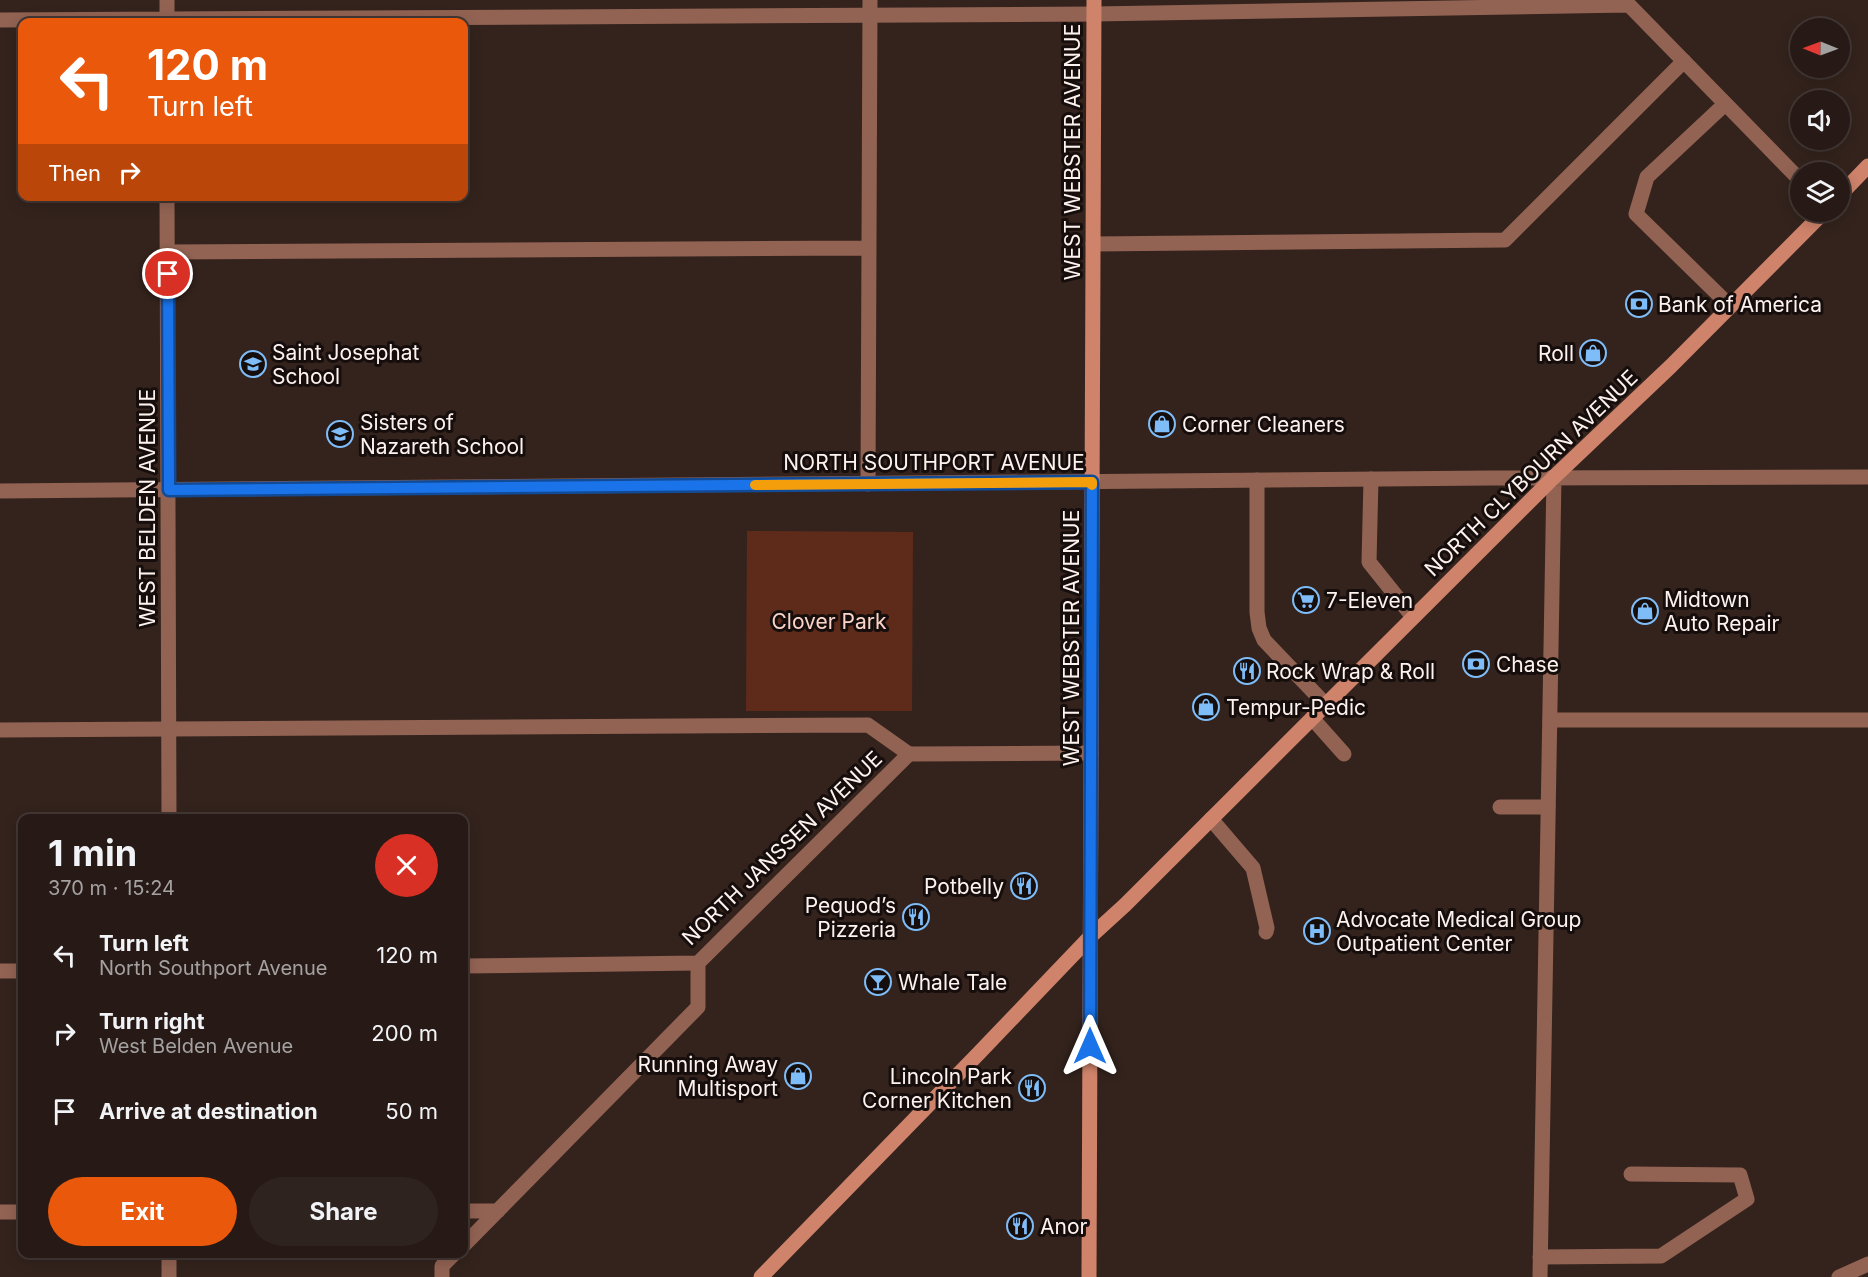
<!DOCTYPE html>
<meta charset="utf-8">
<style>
body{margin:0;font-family:Inter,sans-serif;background:#2f231f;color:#f1f3f6;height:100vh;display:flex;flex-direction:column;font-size:22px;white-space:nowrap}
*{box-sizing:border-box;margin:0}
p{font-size:20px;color:#a4a1a1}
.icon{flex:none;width:33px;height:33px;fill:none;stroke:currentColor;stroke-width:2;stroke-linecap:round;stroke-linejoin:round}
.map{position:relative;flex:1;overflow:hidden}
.side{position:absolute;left:18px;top:814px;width:450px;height:444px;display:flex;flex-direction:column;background:#271a16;border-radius:12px;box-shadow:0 3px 15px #0003,0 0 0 2px #433835}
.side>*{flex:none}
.banner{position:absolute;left:18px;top:18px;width:450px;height:183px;border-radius:12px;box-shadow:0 3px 15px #0003,0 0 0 2px #433835;background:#ea580c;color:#fff;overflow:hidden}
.needle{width:39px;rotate:271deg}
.tools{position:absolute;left:1790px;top:18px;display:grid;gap:12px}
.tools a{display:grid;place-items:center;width:60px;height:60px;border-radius:50%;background:#271a16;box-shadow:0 3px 15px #0003,0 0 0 2px #433835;font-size:30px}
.pin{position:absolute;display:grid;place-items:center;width:51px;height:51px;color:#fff;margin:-26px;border:3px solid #fff;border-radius:50%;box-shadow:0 2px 6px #0007}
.me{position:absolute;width:66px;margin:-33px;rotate:0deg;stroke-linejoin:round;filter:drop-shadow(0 0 4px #0008)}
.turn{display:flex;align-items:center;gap:21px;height:126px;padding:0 30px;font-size:27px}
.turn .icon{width:78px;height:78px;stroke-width:2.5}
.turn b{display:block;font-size:42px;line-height:51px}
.then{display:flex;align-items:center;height:57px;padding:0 30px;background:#0003;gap:12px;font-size:22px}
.round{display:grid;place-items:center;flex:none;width:63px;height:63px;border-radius:32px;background:#2f231f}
.overview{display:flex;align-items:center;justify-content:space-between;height:102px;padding:0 30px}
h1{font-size:36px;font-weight:700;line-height:45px}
.action{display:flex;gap:12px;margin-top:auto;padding:12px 30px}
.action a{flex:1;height:69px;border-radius:36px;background:#ea580c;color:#fff;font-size:24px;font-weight:700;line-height:69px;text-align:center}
.action a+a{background:#2f231f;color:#f1f3f6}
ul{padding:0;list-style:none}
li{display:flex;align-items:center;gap:18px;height:78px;padding:0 30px}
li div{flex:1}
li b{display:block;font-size:22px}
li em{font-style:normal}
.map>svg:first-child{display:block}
.park{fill:#5e2b1b}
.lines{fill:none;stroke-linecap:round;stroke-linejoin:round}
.lane{stroke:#926353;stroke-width:15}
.street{stroke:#926353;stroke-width:15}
.secondary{stroke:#cf836b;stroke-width:15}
.route-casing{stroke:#114b97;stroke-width:15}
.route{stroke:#1a73e8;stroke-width:10}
.slow{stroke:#f59e0b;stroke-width:10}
.labels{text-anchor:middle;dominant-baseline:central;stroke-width:6;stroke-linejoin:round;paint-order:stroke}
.street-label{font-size:21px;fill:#fef2ee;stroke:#160e0c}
.poi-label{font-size:21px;fill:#fef2ee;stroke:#160e0c;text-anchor:start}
.park-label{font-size:21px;fill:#fbd4c7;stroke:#160e0c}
</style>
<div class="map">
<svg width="1868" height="1277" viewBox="0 0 1868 1277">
<rect width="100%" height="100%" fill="#34231d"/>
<path class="park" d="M 747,531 L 913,532 L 912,711 L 746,711 Z"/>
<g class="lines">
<path class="lane" d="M 1725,104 L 1647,177 L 1636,214 L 1730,306
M 1093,244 L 1505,240 L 1684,61
M 168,252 L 869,248
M 1371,479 L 1369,562 L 1413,617
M 1257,480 L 1257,612 L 1259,628 L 1264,640 L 1326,705
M 868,484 L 870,0
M 1312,718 L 1344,754
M 1550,720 L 1868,720
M 0,730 L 868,725 L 909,754
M 1500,807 L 1548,807
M 1211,819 L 1253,868 L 1267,928 L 1266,932
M 464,1211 L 498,1211
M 0,1212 L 22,1212
M 464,1245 L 698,1007 L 698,963
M 1540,1257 L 1661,1256 L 1747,1199 L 1740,1175 L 1631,1174
M 442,1277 L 442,1266 L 454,1254"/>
<path class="street" d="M 167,0 L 167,22
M 0,20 L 1094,14 L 1629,5 L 1800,180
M 167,196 L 169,819
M 0,491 L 1490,478 L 1868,477
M 464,966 L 698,963 L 909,754 L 1091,753
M 0,971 L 22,971
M 169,1277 L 169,1254
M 1540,1277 L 1554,477
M 1839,1277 L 1868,1264"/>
<path class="secondary" d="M 1839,196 L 1868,166
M 761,1277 L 979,1053 L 1091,936 L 1125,905 L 1554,477 L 1671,366 L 1824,212
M 1089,1277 L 1094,0"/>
</g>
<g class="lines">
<defs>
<path id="route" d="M 168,274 L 169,490 L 1092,482 L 1090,1046"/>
</defs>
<use href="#route" class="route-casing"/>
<use href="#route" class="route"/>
<path class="slow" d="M 755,485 L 1092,482 L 1092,485"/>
</g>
<defs>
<symbol id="bank-ring" viewBox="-11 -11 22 22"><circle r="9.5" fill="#160e0c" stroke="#7fbdf9" stroke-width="1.5"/><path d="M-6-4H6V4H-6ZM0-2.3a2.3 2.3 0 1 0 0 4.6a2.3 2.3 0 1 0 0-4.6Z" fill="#7fbdf9"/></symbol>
<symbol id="shop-ring" viewBox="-11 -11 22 22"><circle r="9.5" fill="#160e0c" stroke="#7fbdf9" stroke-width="1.5"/><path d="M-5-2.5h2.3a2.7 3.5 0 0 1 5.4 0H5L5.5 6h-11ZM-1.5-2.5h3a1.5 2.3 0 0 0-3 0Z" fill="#7fbdf9"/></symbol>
<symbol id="school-ring" viewBox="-11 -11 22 22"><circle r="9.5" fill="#160e0c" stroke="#7fbdf9" stroke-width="1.5"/><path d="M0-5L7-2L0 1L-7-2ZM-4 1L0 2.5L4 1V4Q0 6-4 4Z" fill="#7fbdf9"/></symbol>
<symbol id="supermarket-ring" viewBox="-11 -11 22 22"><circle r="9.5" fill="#160e0c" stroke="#7fbdf9" stroke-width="1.5"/><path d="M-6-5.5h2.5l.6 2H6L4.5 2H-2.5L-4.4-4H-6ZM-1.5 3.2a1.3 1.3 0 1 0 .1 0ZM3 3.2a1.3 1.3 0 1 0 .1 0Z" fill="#7fbdf9"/></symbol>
<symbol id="restaurant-ring" viewBox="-11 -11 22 22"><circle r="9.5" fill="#160e0c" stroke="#7fbdf9" stroke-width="1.5"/><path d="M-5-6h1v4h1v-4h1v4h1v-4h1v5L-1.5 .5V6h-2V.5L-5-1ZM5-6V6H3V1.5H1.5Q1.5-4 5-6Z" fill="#7fbdf9"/></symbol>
<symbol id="hospital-ring" viewBox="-11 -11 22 22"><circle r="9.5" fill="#160e0c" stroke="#7fbdf9" stroke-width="1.5"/><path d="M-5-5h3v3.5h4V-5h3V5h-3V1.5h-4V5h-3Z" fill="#7fbdf9"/></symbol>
<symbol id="bar-ring" viewBox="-11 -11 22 22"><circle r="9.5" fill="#160e0c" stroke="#7fbdf9" stroke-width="1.5"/><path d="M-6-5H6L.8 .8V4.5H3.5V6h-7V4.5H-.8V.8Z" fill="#7fbdf9"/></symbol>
</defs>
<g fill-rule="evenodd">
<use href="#bank-ring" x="1624" y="289" width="30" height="30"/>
<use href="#shop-ring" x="1578" y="338" width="30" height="30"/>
<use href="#school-ring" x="238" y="349" width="30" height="30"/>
<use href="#shop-ring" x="1147" y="409" width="30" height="30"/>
<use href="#school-ring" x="325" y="419" width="30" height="30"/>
<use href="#supermarket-ring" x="1291" y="585" width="30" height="30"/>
<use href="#shop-ring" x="1630" y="596" width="30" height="30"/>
<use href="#bank-ring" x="1461" y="649" width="30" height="30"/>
<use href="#restaurant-ring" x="1232" y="656" width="30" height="30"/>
<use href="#shop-ring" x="1191" y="692" width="30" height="30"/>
<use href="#restaurant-ring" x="1009" y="871" width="30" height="30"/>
<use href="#restaurant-ring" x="901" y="902" width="30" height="30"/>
<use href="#hospital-ring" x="1302" y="916" width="30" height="30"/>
<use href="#bar-ring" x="863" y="967" width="30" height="30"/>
<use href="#shop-ring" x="783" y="1061" width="30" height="30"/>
<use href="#restaurant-ring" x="1017" y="1073" width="30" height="30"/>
<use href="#restaurant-ring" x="1005" y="1211" width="30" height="30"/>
</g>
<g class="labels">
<g class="street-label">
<text transform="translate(1072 152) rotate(-90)">WEST WEBSTER AVENUE</text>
<text x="934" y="462">NORTH SOUTHPORT AVENUE</text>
<text transform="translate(1531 473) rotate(-44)">NORTH CLYBOURN AVENUE</text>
<text transform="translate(147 508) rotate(-90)">WEST BELDEN AVENUE</text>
<text transform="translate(1071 638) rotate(-90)">WEST WEBSTER AVENUE</text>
<text transform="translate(782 848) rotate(-44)">NORTH JANSSEN AVENUE</text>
</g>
<g class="poi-label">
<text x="1658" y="304">Bank of America</text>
<text x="272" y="352">Saint Josephat<tspan x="272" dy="24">School</tspan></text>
<text x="1574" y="353" text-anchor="end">Roll</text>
<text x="360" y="422">Sisters of<tspan x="360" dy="24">Nazareth School</tspan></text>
<text x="1182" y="424">Corner Cleaners</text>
<text x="1664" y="599">Midtown<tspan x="1664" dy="24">Auto Repair</tspan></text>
<text x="1326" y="600">7-Eleven</text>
<text x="1496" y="664">Chase</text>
<text x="1266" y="671">Rock Wrap &amp; Roll</text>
<text x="1226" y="707">Tempur-Pedic</text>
<text x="1004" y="886" text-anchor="end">Potbelly</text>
<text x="896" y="905" text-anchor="end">Pequod’s<tspan x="896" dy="24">Pizzeria</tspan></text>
<text x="1336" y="919">Advocate Medical Group<tspan x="1336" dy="24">Outpatient Center</tspan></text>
<text x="898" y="982">Whale Tale</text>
<text x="778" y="1064" text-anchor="end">Running Away<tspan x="778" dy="24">Multisport</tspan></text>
<text x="1012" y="1076" text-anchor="end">Lincoln Park<tspan x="1012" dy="24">Corner Kitchen</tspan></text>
<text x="1040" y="1226">Anor</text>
</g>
<g class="park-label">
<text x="829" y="621">Clover Park</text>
</g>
</g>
</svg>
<div class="tools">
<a><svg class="needle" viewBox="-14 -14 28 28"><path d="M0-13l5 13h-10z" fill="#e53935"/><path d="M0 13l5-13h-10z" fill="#a4a1a1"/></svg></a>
<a><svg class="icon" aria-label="sound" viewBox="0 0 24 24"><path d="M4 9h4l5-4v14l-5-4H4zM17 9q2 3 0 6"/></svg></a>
<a><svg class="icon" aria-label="layers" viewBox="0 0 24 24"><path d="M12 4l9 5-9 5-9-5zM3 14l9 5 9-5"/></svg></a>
</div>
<div class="pin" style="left:168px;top:274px;background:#d93025"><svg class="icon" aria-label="arrive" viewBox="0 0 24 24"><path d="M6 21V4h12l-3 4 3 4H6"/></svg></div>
<svg class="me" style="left:1090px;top:1046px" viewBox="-20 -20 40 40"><path d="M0-17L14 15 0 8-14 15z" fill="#1a73e8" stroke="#fff" stroke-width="4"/></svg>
<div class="banner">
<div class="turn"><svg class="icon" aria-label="left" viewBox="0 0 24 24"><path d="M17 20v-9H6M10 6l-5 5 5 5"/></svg><div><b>120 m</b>Turn left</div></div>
<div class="then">Then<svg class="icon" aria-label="right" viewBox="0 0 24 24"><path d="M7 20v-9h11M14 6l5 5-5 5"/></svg></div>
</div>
<section class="side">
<div class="overview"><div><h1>1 min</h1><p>370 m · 15:24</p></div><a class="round" style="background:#d93025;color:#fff"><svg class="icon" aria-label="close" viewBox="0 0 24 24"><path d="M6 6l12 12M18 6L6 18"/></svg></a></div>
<ul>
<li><svg class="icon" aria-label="left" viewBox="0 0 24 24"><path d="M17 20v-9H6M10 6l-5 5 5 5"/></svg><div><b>Turn left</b><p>North Southport Avenue</p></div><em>120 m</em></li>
<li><svg class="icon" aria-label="right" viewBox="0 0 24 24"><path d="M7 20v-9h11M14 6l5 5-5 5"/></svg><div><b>Turn right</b><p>West Belden Avenue</p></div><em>200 m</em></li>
<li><svg class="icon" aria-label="arrive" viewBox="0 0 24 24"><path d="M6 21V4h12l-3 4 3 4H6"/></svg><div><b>Arrive at destination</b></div><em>50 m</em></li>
</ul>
<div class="action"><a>Exit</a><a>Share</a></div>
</section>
</div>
